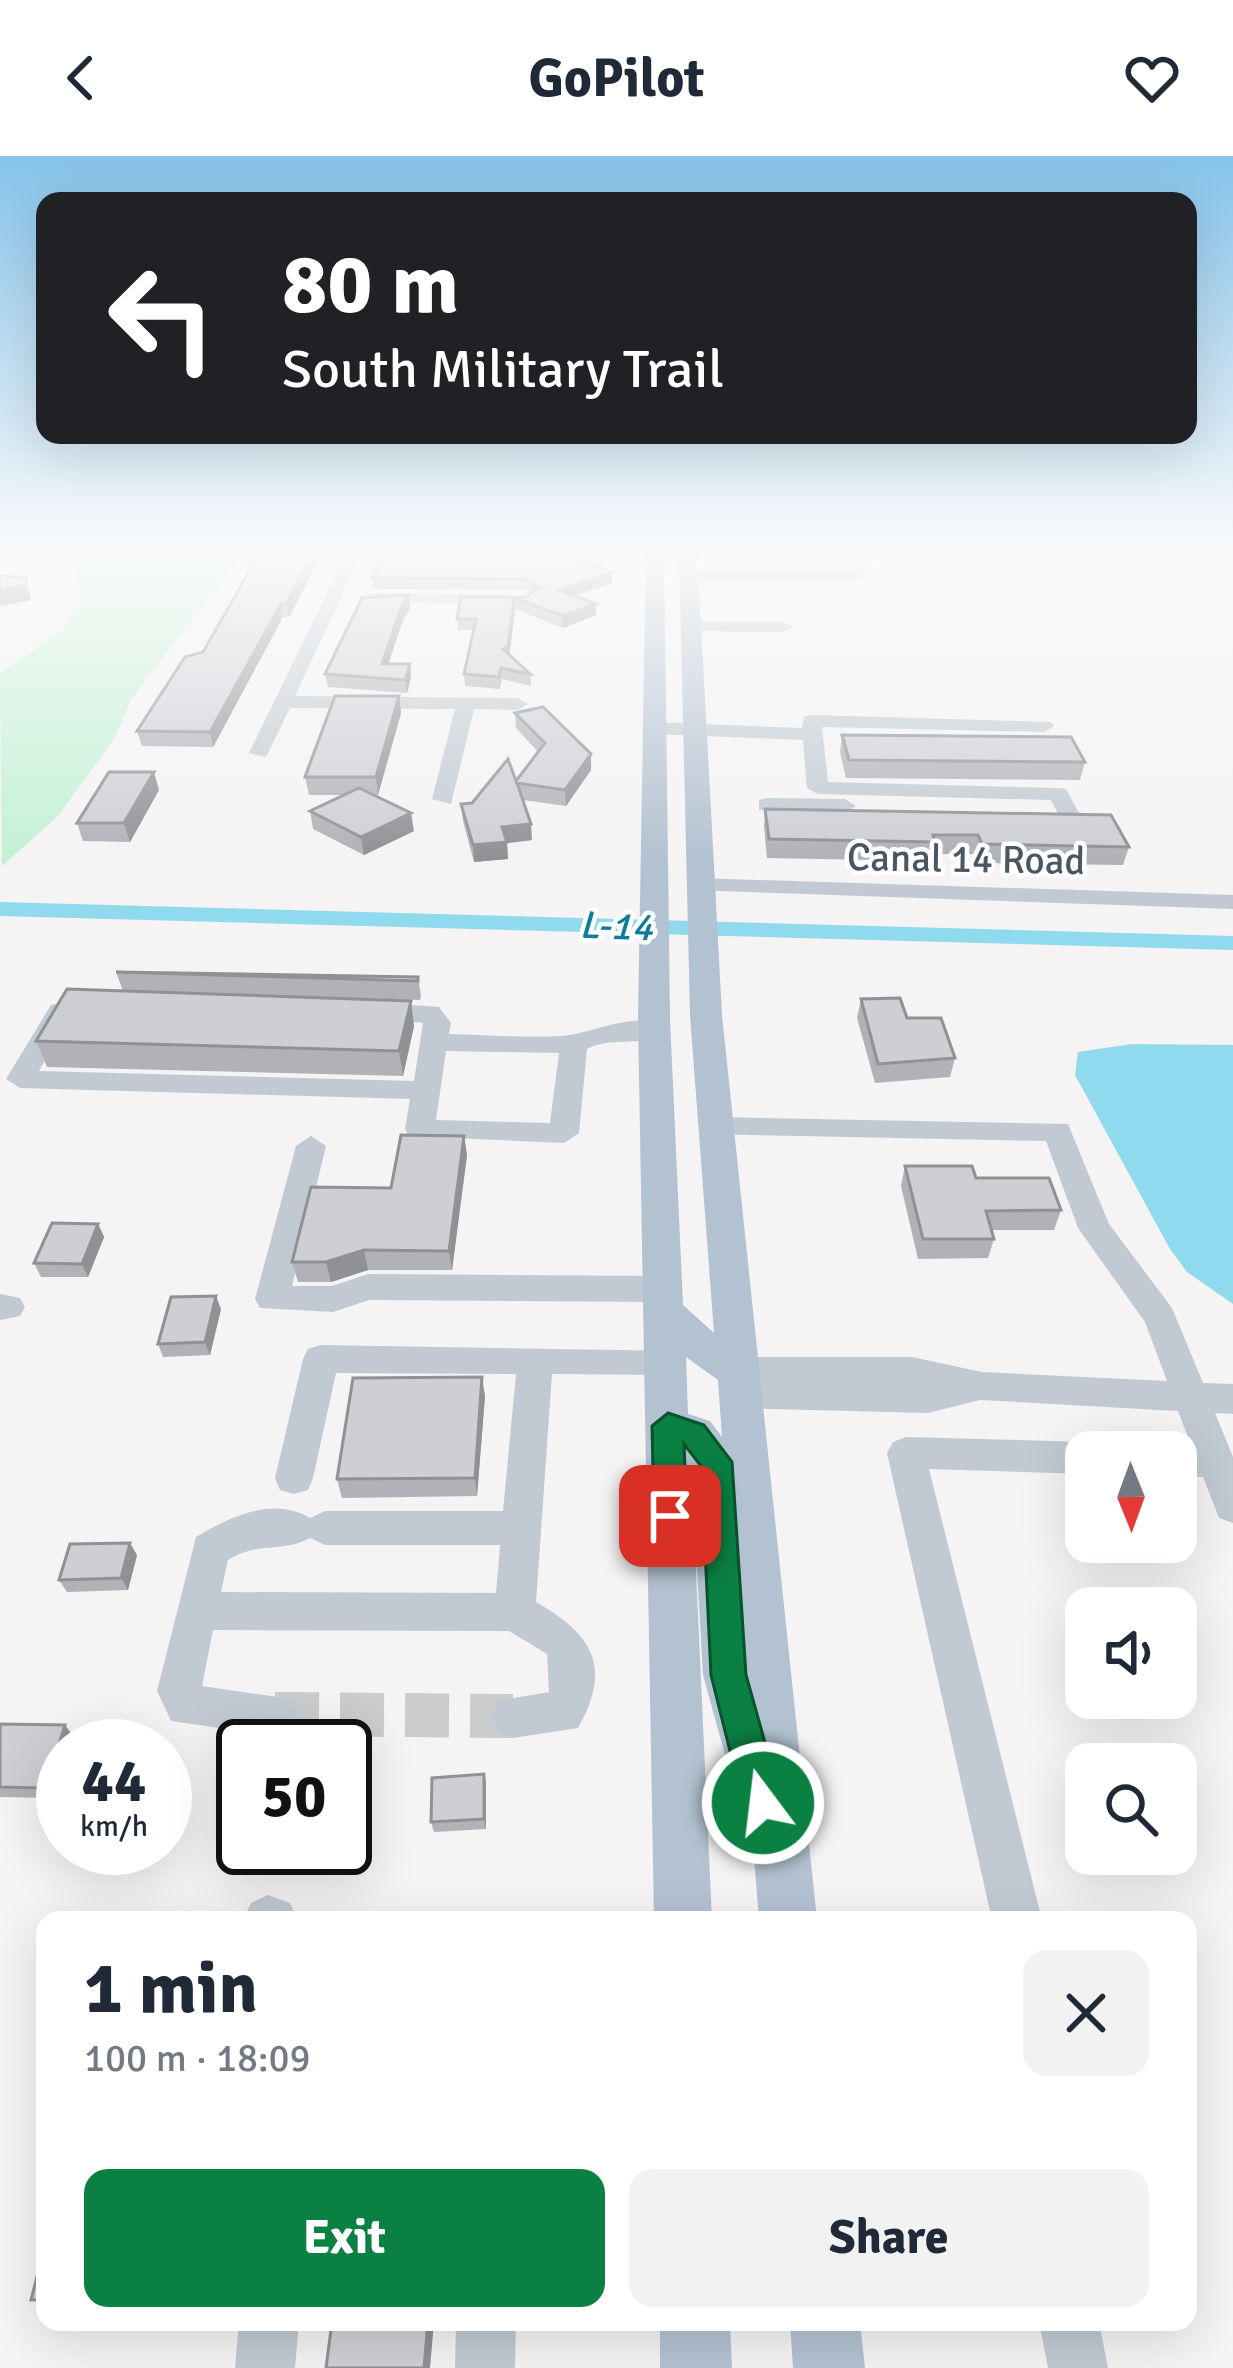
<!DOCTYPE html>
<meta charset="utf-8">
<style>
body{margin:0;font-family:Signika,sans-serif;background:#f2f2f3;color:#1f2937;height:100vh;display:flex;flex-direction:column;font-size:45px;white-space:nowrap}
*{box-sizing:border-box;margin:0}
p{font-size:39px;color:#747a83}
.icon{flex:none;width:66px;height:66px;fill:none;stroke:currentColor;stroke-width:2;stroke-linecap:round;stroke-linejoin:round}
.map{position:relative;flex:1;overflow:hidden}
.drawer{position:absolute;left:36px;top:1755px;width:1161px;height:420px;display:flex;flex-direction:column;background:#fff;border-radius:24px;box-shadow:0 12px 48px #0002}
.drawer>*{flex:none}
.banner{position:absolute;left:36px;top:36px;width:1161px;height:252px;border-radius:24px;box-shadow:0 12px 48px #0002;background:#202124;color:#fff;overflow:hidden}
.needle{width:78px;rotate:179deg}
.buttons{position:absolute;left:1065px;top:1275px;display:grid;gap:24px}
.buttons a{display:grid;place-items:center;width:132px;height:132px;border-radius:24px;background:#fff;box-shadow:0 12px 48px #0002;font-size:60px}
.speed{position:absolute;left:36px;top:1563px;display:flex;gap:24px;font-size:60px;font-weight:700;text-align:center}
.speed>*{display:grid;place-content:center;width:156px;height:156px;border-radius:50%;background:#fff;box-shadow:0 12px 48px #0002;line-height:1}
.speed small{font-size:30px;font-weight:400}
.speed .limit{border:6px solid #111;border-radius:18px;background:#fff;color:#111}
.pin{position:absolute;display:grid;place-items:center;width:102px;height:102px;color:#fff;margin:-51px;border-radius:24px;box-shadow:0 6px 18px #0006}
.me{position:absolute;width:132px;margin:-66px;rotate:345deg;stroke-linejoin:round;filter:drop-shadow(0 0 9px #0008)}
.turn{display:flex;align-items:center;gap:42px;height:252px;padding:0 48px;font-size:54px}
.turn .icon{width:156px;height:156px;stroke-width:2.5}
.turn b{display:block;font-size:84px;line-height:102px}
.round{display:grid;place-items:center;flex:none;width:126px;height:126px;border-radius:24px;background:#f2f2f3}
.head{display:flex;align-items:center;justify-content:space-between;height:204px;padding:0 48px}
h1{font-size:72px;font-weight:700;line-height:90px}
.cta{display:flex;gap:24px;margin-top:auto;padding:24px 48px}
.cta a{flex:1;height:138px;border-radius:24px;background:#0b8043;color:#fff;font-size:48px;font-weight:700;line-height:138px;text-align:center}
.cta a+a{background:#f2f2f3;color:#1f2937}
header{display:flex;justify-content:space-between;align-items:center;height:156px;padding:0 48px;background:#fff;font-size:54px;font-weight:700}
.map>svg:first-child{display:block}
.green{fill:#c3f1d5}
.water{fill:#90daee}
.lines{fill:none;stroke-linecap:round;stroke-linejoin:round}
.canal{fill:#90daee;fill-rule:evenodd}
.minor-tunnel{stroke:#caccce;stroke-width:44;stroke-dasharray:44 21;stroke-linecap:butt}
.minor{fill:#c1cad2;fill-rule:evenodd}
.major{fill:#b3c2d1;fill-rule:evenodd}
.wall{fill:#b0b2b7}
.shaded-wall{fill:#909195}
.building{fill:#cdcfd5;stroke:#909195;stroke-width:3}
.route{fill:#0b8043;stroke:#07532c;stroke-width:3}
.labels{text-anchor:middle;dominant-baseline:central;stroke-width:9;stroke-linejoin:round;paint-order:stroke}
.far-street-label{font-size:39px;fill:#4a5661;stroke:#fff}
.far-water-label{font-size:39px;font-style:italic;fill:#0c7c9b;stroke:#fff}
</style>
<header><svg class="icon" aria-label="back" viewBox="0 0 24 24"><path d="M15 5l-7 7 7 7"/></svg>GoPilot<svg class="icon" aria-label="heart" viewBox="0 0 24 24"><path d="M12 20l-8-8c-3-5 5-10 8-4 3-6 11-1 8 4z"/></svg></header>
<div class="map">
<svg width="1233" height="2212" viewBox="0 0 1233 2212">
<rect width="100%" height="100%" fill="#f5f3f3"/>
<path class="green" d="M 0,394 L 245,394 L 132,542 L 114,583 L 58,660 L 2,710 L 0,517 L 63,474 L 81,445 L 75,416 L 32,409 L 0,411 Z"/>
<path class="water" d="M 1132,888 L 1233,889 L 1233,1148 L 1187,1116 L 1170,1093 L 1075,919 L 1078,896 Z"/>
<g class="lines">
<path class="canal" d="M 0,746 L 1233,780 L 1233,794 L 0,760 Z"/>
<path class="minor-tunnel" d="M 275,1558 L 513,1560"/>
<path class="minor" d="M 348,394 L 363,394 L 295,540 L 518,542 L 528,548 L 518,554 L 474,553 L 451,648 L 432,643 L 455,553 L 290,552 L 266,601 L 249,597 Z
M 856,394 L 870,394 L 874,411 L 857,425 L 690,425 L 682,420 L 690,415 L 853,415 L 858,410 Z
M 364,437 L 505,438 L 513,443 L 505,448 L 358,446 Z
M 694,466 L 784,466 L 793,471 L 784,476 L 688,475 L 688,467 Z
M 811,559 L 1051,566 L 1054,570 L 1044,576 L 822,571 L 828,626 L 1058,632 L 1066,633 L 1085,668 L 1066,673 L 1051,644 L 818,638 L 807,632 L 803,584 L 654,578 L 644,572 L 654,566 L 802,572 L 804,561 Z
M 767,642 L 845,643 L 856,650 L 845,657 L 759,654 L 759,644 Z
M 697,722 L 1233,739 L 1233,753 L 689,734 L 689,724 Z
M 370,846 L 439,851 L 451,867 L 449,878 C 486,879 524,882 562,880 C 590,879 644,850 669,875 C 648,893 612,879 587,893 L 579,977 L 564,987 L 409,980 L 405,973 L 410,943 L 20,932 L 6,923 L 51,849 L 60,847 L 73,855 L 39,915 L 414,925 L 423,867 L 361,860 L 361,848 ZM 446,895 L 559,897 L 550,967 L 436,964 Z
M 717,961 L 1068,968 L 1109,1068 L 1172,1152 L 1203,1227 L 1233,1228 L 1233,1258 L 1215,1257 L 1233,1301 L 1233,1367 L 1219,1362 L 1203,1321 L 1176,1320 L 1176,1296 L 1161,1296 L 1176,1288 L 1191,1289 L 1178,1255 L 980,1244 L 928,1257 L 727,1252 L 722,1242 L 736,1229 L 725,1225 L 720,1215 L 725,1205 L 738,1201 L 912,1201 L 982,1216 L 1167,1225 L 1145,1166 L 1078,1072 L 1046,985 L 707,978 L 702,971 L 707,964 Z
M 311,980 L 326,990 L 292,1130 L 332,1130 L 368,1118 L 663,1120 L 675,1124 L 680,1133 L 675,1142 L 663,1146 L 369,1144 L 333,1156 L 260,1152 L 255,1143 L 296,990 Z
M 0,1138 L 20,1142 L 25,1151 L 20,1160 L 0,1164 Z
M 321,1189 L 679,1195 L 684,1205 L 679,1215 L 666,1219 L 552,1218 L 536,1446 C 592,1478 613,1510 578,1572 L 513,1582 L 497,1575 L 491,1560 L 497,1545 L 549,1536 L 547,1498 L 509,1475 L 213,1474 L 202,1530 L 291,1543 L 297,1558 L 291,1573 L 275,1580 L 171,1565 L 157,1535 L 196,1381 C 230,1361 272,1340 310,1362 L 325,1355 L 503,1355 L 516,1218 L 336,1217 L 313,1322 L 308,1334 L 294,1338 L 280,1334 L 275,1322 L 303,1203 L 308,1193 ZM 310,1382 L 325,1389 L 500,1389 L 496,1437 L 221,1436 L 228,1404 C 259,1385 283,1397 310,1382 Z
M 906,1281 L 1086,1286 L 1102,1296 L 1086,1296 L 1086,1318 L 929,1313 L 1042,1764 L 992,1764 L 887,1297 L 893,1286 Z
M 268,1739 L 290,1747 L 298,1764 L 243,1764 L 251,1747 Z
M 239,2166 L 299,2166 L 295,2212 L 235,2212 Z
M 456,2166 L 516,2166 L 515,2212 L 455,2212 Z
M 1039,2166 L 1099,2166 L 1108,2212 L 1048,2212 Z"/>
<path class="major" d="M 646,394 L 664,394 L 670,863 L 683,1149 L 714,1177 L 690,859 L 679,394 L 697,394 L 722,859 L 817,1764 L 759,1764 L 750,1648 L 737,1642 L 703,1519 L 691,1307 L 712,1764 L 654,1764 L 638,863 ZM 686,1201 L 718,1224 L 722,1281 L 710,1265 L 688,1258 Z
M 660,2166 L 730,2166 L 732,2212 L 660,2212 Z
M 790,2166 L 860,2166 L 865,2212 L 793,2212 Z"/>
</g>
<path class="wall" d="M 264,394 L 324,394 L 289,461 L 283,461 L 213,591 L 142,590 L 137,575 L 203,496 Z
M 383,394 L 612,427 L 574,440 L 596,448 L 596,459 L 563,472 L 515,453 L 509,499 L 530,518 L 531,530 L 502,523 L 500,533 L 465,530 L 464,518 L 473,474 L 458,474 L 457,463 L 461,441 L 526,441 L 532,437 L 527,434 L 373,433 L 372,422 Z
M 409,439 L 410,452 L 403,464 L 388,508 L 410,508 L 411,521 L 407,537 L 328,531 L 325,518 Z
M 399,540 L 401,557 L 378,639 L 374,639 L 414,675 L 364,699 L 313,673 L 310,655 L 345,639 L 309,639 L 305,621 Z
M 515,557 L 591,614 L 566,650 L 523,644 L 532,684 L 507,687 L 508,703 L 474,706 L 463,665 L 461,648 L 472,647 L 516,625 L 538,596 L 516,572 Z
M 842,579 L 1085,606 L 1080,624 L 846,622 L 840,596 Z
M 159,634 L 130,686 L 83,685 L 77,667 Z
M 765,653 L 1129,691 L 1123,709 L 977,707 L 974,698 L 933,698 L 932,705 L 767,702 L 764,671 Z
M 116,816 L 418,821 L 421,840 L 420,844 L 123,835 Z
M 861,843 L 955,902 L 950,921 L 875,927 L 857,862 Z
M 414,870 L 403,920 L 47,911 L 36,885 Z
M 464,980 L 467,999 L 452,1114 L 368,1114 L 331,1126 L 298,1126 L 292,1106 Z
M 905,1010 L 976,1022 L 1061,1054 L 1054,1074 L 992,1074 L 994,1083 L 988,1102 L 918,1103 L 901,1030 Z
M 98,1068 L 104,1081 L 88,1121 L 41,1121 L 34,1107 Z
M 221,1153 L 210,1199 L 163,1201 L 158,1188 Z
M 485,1240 L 477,1340 L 342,1342 L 337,1323 Z
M 137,1399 L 128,1434 L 67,1436 L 59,1424 Z
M 0,1568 L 65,1569 L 73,1580 L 70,1590 L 63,1590 L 54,1642 L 0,1641 Z
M 484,1618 L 486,1628 L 486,1673 L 434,1676 L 431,1666 Z"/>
<path class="shaded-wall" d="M 315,394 L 324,394 L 289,461 L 286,448 Z
M 612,416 L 612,427 L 559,445 L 559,434 Z
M 26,422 L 31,444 L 0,450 L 0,434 Z
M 409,439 L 410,452 L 403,464 L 384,521 L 382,508 L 401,452 Z
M 514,442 L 515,453 L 509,503 L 503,493 Z
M 281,448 L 283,461 L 213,591 L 210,576 Z
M 596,448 L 596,459 L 563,472 L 563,460 Z
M 410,508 L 411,521 L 407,537 L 405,524 Z
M 399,540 L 401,557 L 378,639 L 376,621 Z
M 591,598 L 591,614 L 566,650 L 565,634 Z
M 154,616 L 159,634 L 130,686 L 124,667 Z
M 411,657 L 414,675 L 364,699 L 361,681 Z
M 531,668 L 532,684 L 507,687 L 508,703 L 474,706 L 473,689 L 502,671 Z
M 411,845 L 414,870 L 403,920 L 399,895 Z
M 464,980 L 467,999 L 452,1114 L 449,1095 Z
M 98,1068 L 104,1081 L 88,1121 L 82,1108 Z
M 364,1094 L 368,1114 L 331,1126 L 326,1106 Z
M 216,1140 L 221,1153 L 210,1199 L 205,1186 Z
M 482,1221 L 485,1240 L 477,1340 L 475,1322 Z
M 130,1387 L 137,1399 L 128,1434 L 121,1422 Z
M 65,1569 L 73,1580 L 70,1590 L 63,1590 L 63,1613 L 54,1642 L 45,1632 Z
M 484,1618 L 486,1628 L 486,1673 L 484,1663 Z
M 428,2166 L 434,2166 L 430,2212 L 424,2212 Z"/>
<path class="building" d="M 264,394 L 315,394 L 286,448 L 281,448 L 210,576 L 137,575 L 185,501 L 203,496 L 255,405 Z
M 383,394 L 554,394 L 612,416 L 559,434 L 596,448 L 563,460 L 514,442 L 508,491 L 503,493 L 530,518 L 501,512 L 499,521 L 464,518 L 476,463 L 457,463 L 461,441 L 526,441 L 539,431 L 526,423 L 372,422 Z
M 0,420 L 26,422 L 26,429 L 0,434 Z
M 409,439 L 401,452 L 382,508 L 410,508 L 405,524 L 325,518 L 362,442 Z
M 335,540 L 399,540 L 376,621 L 305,621 Z
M 543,551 L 591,598 L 565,634 L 517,627 L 531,668 L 502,671 L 507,686 L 473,689 L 461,648 L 472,647 L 508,603 L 516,625 L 545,587 L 515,557 Z
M 842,579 L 1071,581 L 1085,606 L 849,604 Z
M 109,616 L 154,616 L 124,667 L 77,667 Z
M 359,632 L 411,657 L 361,681 L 310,655 Z
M 765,653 L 1111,659 L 1129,691 L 982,688 L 978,679 L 933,679 L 935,686 L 769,683 Z
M 116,816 L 418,821 L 418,825 Z
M 67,833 L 411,845 L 399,895 L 36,885 Z
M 900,842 L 907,862 L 941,862 L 955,902 L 878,908 L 861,843 Z
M 401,979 L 464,980 L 449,1095 L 364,1094 L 326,1106 L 292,1106 L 311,1031 L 391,1032 Z
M 905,1010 L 972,1010 L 976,1022 L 1049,1022 L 1061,1054 L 986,1055 L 994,1083 L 923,1083 Z
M 52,1067 L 98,1068 L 82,1108 L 34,1107 Z
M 216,1140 L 205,1186 L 158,1188 L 171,1141 Z
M 482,1221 L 475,1322 L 337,1323 L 353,1222 Z
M 130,1387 L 121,1422 L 59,1424 L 70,1388 Z
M 0,1568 L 65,1569 L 45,1632 L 0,1631 Z
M 484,1618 L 484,1663 L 431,1666 L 432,1622 Z
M 45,2089 L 45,2144 L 31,2144 Z
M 332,2166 L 428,2166 L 424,2212 L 326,2212 Z"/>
<linearGradient id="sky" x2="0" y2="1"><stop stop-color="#85c3ea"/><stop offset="0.56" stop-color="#fafafa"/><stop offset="1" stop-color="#fafafa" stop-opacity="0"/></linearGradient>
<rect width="1233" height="703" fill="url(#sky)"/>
<path class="route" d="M 668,1257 L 704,1269 L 732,1306 L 746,1519 L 782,1647 L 776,1661 L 763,1666 L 749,1661 L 743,1647 L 711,1519 L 701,1310 L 684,1288 L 687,1360 L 682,1370 L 659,1370 L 654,1360 L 652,1270 Z"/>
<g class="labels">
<g class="far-street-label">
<text transform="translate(966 703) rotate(1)">Canal 14 Road</text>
</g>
<g class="far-water-label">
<text transform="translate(616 770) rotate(2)">L-14</text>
</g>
</g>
</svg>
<div class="buttons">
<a><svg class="needle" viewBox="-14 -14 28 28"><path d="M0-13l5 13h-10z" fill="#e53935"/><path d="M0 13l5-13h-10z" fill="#747a83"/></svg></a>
<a><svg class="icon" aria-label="sound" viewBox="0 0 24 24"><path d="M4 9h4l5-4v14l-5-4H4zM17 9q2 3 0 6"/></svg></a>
<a><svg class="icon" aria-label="search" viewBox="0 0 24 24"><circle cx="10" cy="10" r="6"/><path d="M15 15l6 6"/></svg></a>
</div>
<div class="speed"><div>44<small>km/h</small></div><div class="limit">50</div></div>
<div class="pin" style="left:670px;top:1360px;background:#d93025"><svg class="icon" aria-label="arrive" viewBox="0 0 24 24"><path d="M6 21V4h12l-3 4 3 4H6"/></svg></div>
<svg class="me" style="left:763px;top:1647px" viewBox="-20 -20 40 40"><circle r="17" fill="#0b8043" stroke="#fff" stroke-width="3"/><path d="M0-11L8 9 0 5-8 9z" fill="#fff"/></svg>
<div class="banner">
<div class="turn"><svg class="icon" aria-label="left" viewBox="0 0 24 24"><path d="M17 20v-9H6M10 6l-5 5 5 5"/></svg><div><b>80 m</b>South Military Trail</div></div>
</div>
<section class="drawer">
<div class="head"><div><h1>1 min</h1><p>100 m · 18:09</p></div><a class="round"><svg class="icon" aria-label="close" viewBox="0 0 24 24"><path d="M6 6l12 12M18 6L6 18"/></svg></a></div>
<div class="cta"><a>Exit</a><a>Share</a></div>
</section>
</div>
